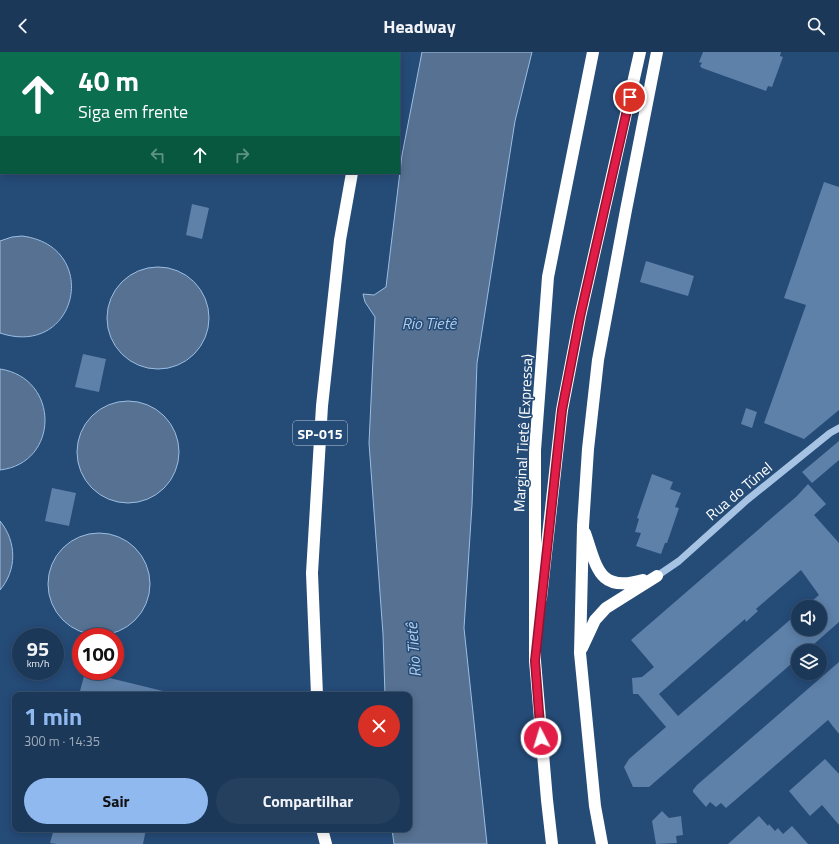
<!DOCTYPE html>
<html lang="pt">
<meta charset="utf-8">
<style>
body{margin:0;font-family:"Titillium Web",sans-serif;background:#253f5f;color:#f1f3f6;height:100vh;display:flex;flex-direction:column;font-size:15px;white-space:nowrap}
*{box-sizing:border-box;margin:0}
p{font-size:13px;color:#a0acba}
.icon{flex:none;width:22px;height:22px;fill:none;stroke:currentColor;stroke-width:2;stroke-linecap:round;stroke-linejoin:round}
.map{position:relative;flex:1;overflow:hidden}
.drawer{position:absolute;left:12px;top:640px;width:400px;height:140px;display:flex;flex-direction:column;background:#1c3859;border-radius:8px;box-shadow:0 2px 10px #0003,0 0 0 1px #3a526f}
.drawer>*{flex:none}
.top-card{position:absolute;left:0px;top:0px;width:400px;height:122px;box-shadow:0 2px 10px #0003,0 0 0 1px #3a526f;background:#0b6e4f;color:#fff;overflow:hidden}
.buttons{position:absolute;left:791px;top:548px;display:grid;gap:8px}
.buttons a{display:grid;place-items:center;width:36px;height:36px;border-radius:50%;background:#1c3859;box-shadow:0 2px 10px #0003,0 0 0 1px #3a526f;font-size:20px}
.speed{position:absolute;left:12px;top:576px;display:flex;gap:8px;font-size:20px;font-weight:700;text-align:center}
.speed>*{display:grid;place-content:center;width:52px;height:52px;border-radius:50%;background:#1c3859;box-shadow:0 2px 10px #0003,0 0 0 1px #3a526f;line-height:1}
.speed small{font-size:10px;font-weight:400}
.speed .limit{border:6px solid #d22;background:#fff;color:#111}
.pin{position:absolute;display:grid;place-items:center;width:34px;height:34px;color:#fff;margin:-17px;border:2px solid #fff;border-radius:50%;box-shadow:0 1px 4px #0007}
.me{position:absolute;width:44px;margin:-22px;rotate:355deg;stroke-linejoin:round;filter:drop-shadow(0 0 3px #0008)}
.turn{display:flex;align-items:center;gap:14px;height:84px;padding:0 12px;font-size:18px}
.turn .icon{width:52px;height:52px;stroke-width:2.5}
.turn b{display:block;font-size:28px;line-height:34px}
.lanes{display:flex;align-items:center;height:38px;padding:0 12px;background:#0003;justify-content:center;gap:20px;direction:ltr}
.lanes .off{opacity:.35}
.round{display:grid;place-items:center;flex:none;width:42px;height:42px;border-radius:21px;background:#253f5f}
.head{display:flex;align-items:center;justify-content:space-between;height:68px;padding:0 12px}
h1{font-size:24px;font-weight:700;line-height:30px;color:#90b9f0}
.action{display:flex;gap:8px;margin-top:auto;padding:8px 12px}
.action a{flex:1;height:46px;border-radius:24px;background:#90b9f0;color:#111;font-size:16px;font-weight:700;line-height:46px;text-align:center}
.action a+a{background:#253f5f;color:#f1f3f6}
header{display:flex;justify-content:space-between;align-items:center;height:52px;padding:0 12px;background:#1c3859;font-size:18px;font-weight:700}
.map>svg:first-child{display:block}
.water{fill:#567192;stroke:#9bbee3}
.building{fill:#5e81a9;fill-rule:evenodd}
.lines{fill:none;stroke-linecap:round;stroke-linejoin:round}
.minor{stroke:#a7c3e3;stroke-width:7}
.highway{stroke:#fff;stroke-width:12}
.route-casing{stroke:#92132f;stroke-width:10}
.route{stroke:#e11d48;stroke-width:7}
.labels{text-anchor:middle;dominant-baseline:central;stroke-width:3;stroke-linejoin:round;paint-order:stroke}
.shield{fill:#254b77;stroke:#bec9d6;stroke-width:1}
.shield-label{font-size:14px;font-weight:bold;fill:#fff}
.street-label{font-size:15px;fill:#fff;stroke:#254b77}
.water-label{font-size:16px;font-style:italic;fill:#b2cdeb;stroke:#254b77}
</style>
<header><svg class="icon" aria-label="back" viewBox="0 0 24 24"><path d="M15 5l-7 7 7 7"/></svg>Headway<svg class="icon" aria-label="search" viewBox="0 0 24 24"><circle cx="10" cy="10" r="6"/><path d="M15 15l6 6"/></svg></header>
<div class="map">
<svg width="839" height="792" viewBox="0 0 839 792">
<rect width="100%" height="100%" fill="#254b77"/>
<path class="water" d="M 422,0 L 532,0 L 515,69 L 477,311 L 472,453 L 464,576 L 487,792 L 394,792 L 392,777 L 409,777 L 409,643 L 385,643 L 383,582 L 369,391 L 375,265 L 365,250 L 363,242 L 374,243 L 386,235 L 402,103 Z
M 22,184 C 102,194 78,307 0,281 L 0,189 L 12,185 Z
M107 266a51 51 0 1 1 102 0a51 51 0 1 1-102 0Z
M 0,317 C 60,326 60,411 0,418 Z
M77 400a51 51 0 1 1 102 0a51 51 0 1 1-102 0Z
M 0,469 C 17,490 17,518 0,538 Z
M48 532a51 51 0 1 1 102 0a51 51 0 1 1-102 0Z"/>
<path class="building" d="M 703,0 L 781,0 L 780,4 L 783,5 L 772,35 L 768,34 L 766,39 L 702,16 L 700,14 L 702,11 L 699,10 Z
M 824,130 L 839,135 L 839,358 L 804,387 L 764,371 L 806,253 L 784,246 Z
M 192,152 L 209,156 L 202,187 L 186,183 Z
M 646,209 L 694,224 L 688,244 L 640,230 Z
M 83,302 L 106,307 L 99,340 L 75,335 Z
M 746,356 L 757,360 L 752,376 L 741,372 Z
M 839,389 L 839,408 L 812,431 L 802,420 Z
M 652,422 L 673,430 L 670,437 L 681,441 L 675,455 L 679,456 L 667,491 L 665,491 L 661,502 L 636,494 L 641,481 L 635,480 L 639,467 L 637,466 Z
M 808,432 L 826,452 L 814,463 L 839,491 L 839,570 L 806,599 L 798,599 L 798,606 L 649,735 L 633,735 L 624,715 L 629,707 L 666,675 L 638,642 L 633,642 L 632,626 L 642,625 L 654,615 L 631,588 L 797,444 ZM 801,518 L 819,543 L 805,555 L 820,555 L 820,577 L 798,577 L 798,561 L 678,664 L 659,642 L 745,567 L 746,570 L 758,559 L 756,557 Z
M 52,436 L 76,441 L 69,474 L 45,469 Z
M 839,610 L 839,682 L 828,668 L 726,756 L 721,751 L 716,755 L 710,750 L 706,755 L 693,740 L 693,738 L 697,733 Z
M 85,620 L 163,639 L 163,643 L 79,643 Z
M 825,707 L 839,722 L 839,773 L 822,753 L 810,764 L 789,739 Z
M 662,759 L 669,766 L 681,764 L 683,783 L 676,784 L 677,791 L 656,792 L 652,769 Z
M 759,764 L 768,774 L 769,772 L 775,779 L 778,776 L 783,782 L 792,774 L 808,792 L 728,792 Z
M 54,777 L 146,777 L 143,792 L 57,792 L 50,791 Z"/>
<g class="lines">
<path class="minor" d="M 657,524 L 679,509 L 747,448 L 830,381 L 839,376"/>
<path class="highway" d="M 372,1 L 372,0
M 585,481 C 597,515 598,541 643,528
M 541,546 L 562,358 L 580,265 L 640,0
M 582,596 L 595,568 L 606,556 L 657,524
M 317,643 L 312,521 L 322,354 L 340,188 L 352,121
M 322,777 L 326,792
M 552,792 L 547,748 L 535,609 L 535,398 L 548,225 L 593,0
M 602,792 L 595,754 L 580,601 L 583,474 L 588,397 L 598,308 L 626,158 L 657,0"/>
</g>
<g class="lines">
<defs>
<path id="route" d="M 541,686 L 535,609 L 562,358 L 580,265 L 630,45"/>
</defs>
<use href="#route" class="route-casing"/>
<use href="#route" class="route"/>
</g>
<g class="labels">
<rect class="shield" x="293" y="369" width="54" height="24" rx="3"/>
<g class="shield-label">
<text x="320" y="381">SP-015</text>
</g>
<g class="street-label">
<text transform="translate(523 381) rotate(-87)">Marginal Tietê (Expressa)</text>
<text transform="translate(739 439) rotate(-40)">Rua do Túnel</text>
</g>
<g class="water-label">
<text x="429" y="271">Rio Tietê</text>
<text transform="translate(413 598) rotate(-94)">Rio Tietê</text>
</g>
</g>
</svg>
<div class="buttons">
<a><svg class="icon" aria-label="sound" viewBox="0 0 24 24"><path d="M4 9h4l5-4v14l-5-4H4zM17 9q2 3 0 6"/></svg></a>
<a><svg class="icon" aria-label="layers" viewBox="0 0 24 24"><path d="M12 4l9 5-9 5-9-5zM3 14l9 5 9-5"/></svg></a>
</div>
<div class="speed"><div>95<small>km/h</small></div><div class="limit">100</div></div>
<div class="pin" style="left:630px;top:45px;background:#d93025"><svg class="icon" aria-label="arrive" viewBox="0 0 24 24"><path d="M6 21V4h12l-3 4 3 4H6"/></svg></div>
<svg class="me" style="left:541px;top:686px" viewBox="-20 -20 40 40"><circle r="17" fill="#e11d48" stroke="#fff" stroke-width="3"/><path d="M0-11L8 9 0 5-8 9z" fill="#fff"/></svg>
<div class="top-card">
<div class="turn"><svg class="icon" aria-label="ahead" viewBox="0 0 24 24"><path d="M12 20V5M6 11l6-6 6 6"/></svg><div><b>40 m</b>Siga em frente</div></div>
<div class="lanes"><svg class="icon off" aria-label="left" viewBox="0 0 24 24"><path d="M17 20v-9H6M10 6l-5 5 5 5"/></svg><svg class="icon" aria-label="ahead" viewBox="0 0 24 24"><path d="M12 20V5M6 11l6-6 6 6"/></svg><svg class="icon off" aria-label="right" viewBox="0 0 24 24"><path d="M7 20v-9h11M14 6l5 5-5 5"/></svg></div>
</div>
<section class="drawer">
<div class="head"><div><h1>1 min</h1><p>300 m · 14:35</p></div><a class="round" style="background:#d93025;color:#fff"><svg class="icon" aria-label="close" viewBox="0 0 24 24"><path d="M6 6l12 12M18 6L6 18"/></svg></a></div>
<div class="action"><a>Sair</a><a>Compartilhar</a></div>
</section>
</div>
